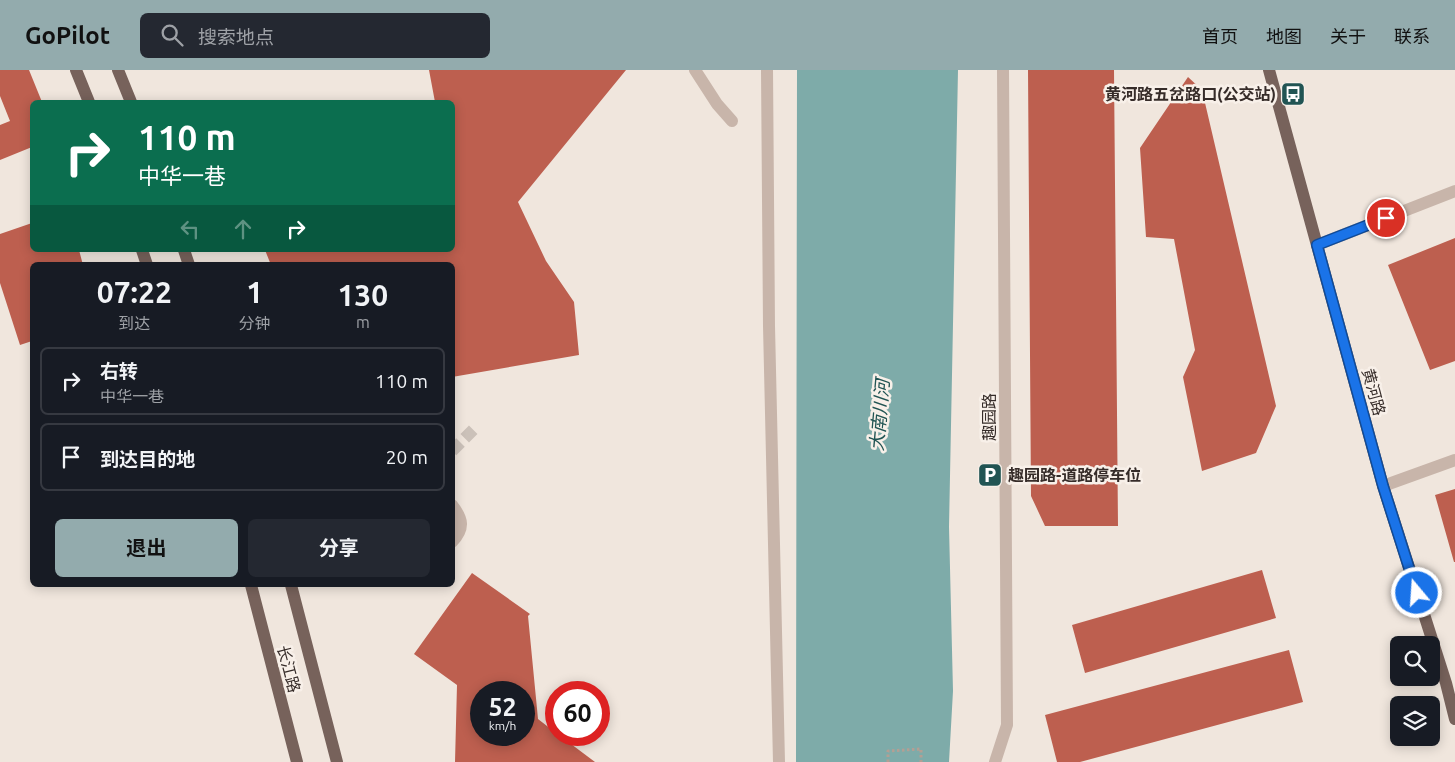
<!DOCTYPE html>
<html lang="zh">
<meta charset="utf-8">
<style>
body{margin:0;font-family:Ubuntu,"Noto Sans SC",sans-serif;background:#242831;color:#f1f3f6;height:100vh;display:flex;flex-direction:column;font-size:19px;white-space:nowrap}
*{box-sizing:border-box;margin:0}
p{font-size:16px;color:#9ea1a6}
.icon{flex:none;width:28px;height:28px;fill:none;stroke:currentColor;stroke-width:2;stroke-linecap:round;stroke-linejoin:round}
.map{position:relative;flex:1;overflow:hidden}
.details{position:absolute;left:30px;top:192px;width:425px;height:325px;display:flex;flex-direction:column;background:#171b24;border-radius:8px;box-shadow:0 2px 12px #0003}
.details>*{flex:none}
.top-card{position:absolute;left:30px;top:30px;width:425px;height:152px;border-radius:8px;box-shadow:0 2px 12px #0003;background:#0b6e4f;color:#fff;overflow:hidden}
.fabs{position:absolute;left:1390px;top:566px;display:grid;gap:10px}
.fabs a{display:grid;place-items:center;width:50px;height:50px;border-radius:8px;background:#171b24;box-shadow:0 2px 12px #0003;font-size:25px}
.speed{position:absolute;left:470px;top:611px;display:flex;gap:10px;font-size:25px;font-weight:700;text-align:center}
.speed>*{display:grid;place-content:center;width:65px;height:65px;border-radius:50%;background:#171b24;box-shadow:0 2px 12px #0003;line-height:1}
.speed small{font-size:12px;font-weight:400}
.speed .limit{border:8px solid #d22;background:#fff;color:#111}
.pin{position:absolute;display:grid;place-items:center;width:42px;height:42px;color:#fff;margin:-21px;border:2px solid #fff;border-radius:50%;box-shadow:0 1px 5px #0007}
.me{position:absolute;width:55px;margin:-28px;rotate:342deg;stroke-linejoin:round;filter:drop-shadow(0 0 4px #0008)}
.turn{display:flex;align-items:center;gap:18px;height:105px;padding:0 25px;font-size:22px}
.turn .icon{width:65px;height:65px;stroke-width:2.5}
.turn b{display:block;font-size:35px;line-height:42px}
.lanes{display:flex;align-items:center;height:48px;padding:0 25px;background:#0003;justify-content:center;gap:25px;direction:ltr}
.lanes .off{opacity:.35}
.eta{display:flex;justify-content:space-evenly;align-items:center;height:85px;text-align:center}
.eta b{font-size:30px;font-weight:700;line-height:35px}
.action{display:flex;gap:10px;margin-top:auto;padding:10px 25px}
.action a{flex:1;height:58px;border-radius:8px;background:#93abad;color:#111;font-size:20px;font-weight:700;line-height:58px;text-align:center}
.action a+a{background:#242831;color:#f1f3f6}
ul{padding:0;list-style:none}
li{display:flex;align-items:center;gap:15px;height:68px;margin:0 10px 8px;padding:0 15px;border:2px solid #363941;border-radius:8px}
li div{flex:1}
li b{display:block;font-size:19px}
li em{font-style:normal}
header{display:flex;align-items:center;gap:30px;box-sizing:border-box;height:70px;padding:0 25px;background:#93abad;color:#111}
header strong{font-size:24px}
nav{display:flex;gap:28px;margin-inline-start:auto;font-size:18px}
.search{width:350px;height:45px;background:#242831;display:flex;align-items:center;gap:12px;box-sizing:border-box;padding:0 18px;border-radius:8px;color:#9ea1a6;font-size:19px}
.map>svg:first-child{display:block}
.water{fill:#7eaba9}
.building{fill:#bd5f4f;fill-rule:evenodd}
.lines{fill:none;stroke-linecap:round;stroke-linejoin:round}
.minor-tunnel{stroke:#cbc1b9;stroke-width:12;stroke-dasharray:12 6;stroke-linecap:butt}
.path{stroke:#b39f94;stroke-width:3;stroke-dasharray:2.5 2.5;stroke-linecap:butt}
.minor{stroke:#c8b5aa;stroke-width:12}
.major{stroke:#77625b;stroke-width:12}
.route-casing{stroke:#114b97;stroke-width:12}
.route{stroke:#1a73e8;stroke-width:9}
.labels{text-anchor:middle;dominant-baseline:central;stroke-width:5;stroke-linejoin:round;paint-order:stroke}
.poi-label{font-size:16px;font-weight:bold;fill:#362c29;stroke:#f8f0e9;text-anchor:end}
.street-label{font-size:16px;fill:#362c29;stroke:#f8f0e9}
.water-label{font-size:18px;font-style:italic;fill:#215453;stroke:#f8f0e9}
</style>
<header>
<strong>GoPilot</strong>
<div class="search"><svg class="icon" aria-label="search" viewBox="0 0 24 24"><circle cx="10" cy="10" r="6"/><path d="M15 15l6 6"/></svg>搜索地点</div>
<nav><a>首页</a><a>地图</a><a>关于</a><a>联系</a></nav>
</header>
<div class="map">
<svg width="1455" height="692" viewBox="0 0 1455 692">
<rect width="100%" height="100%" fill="#f0e6dd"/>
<path class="water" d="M 797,0 L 958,0 L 949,457 L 953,621 L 949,692 L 796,692 Z"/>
<path class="building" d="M 0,0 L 29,0 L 42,32 L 32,32 L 32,77 L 0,90 L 0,55 L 10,51 L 0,26 Z
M 429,0 L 626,0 L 518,132 L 546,191 L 574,232 L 579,285 L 452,307 L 452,195 L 271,195 L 265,180 L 452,180 L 452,32 L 435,32 Z
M 1028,0 L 1114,0 L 1118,456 L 1045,456 L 1031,426 Z
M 1188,7 L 1202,20 L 1276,336 L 1256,383 L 1202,401 L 1183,307 L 1195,280 L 1174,169 L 1146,167 L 1140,78 Z
M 32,153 L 32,180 L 79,180 L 83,195 L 32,195 L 32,271 L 20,275 L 0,213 L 0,164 Z
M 1455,168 L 1455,291 L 1430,300 L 1388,195 Z
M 1455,419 L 1455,492 L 1454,492 L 1435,425 Z
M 1262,500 L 1276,548 L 1085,603 L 1072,555 Z
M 472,503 L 530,544 L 528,546 L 538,649 L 556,663 L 556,665 L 559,665 L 595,692 L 455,692 L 457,615 L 414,584 ZM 481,622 L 524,622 L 524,665 L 481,665 Z
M 1289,580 L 1303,632 L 1080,692 L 1057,692 L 1045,645 Z"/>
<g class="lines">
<path class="minor-tunnel" d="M 452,381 L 477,356"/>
<path class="path" d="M 888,692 L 888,681 L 921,679 L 921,692"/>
<path class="minor" d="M 695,0 L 717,34 L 732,51
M 767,0 L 769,256 L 779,692
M 1317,175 L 1455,121
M 1383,416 L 1455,390
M 452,435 C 463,449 465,458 452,472
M 995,692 L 1007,655 L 1003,0"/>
<path class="major" d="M 76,0 L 89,32
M 118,0 L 131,32
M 1269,0 L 1383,416 L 1446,613 L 1455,649
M 142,180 L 147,195
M 184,180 L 189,195
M 251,515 L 297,692
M 291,515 L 337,692"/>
</g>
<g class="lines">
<defs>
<path id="route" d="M 1386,148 L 1317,175 L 1383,416 L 1417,523"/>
</defs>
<use href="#route" class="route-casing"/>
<use href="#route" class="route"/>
</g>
<defs>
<symbol id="bus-square" viewBox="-11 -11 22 22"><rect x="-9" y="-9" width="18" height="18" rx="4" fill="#215453" stroke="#f8f0e9"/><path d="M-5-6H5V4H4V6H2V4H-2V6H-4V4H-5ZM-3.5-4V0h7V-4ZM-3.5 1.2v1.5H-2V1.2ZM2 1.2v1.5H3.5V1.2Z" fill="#fff"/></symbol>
<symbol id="parking-square" viewBox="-11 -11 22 22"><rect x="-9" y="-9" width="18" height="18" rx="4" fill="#215453" stroke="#f8f0e9"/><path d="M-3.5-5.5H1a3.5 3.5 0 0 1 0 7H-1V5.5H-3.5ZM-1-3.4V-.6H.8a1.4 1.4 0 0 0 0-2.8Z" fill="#fff"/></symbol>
</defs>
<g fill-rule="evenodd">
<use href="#bus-square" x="1279" y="10" width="28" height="28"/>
<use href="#parking-square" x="976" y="391" width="28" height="28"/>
</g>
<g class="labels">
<g class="poi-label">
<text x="1276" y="24">黄河路五岔路口(公交站)</text>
<text x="1008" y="405" text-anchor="start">趣园路-道路停车位</text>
</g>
<g class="street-label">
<text transform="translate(1374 322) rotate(75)">黄河路</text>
<text transform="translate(989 347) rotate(-90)">趣园路</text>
<text transform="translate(289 599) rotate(75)">长江路</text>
</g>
<g class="water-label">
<text transform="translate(879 345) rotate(-85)">大南川河</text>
</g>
</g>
</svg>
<div class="fabs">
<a><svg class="icon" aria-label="search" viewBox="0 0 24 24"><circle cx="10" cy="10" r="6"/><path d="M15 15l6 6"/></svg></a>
<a><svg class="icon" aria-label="layers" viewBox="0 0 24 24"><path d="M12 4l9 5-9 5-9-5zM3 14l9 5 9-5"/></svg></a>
</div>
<div class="speed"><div>52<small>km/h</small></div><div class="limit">60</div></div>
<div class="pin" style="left:1386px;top:148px;background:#d93025"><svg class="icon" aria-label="arrive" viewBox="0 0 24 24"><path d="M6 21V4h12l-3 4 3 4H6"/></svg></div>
<svg class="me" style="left:1417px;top:523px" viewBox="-20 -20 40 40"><circle r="17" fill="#1a73e8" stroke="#fff" stroke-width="3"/><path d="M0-11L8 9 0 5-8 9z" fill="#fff"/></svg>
<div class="top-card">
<div class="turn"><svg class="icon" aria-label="right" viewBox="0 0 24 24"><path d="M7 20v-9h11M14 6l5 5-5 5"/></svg><div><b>110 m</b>中华一巷</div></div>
<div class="lanes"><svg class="icon off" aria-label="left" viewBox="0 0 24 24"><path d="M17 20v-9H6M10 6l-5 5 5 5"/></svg><svg class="icon off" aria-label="ahead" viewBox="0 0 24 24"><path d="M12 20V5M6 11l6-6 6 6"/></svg><svg class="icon" aria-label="right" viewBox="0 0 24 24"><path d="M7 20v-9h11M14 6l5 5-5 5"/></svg></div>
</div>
<section class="details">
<div class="eta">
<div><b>07:22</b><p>到达</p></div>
<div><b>1</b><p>分钟</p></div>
<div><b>130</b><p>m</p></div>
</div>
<ul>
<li><svg class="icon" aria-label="right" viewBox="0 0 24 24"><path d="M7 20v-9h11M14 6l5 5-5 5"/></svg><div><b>右转</b><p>中华一巷</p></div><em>110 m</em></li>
<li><svg class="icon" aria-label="arrive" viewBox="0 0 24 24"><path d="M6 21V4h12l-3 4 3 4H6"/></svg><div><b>到达目的地</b></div><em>20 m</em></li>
</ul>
<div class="action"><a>退出</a><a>分享</a></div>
</section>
</div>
